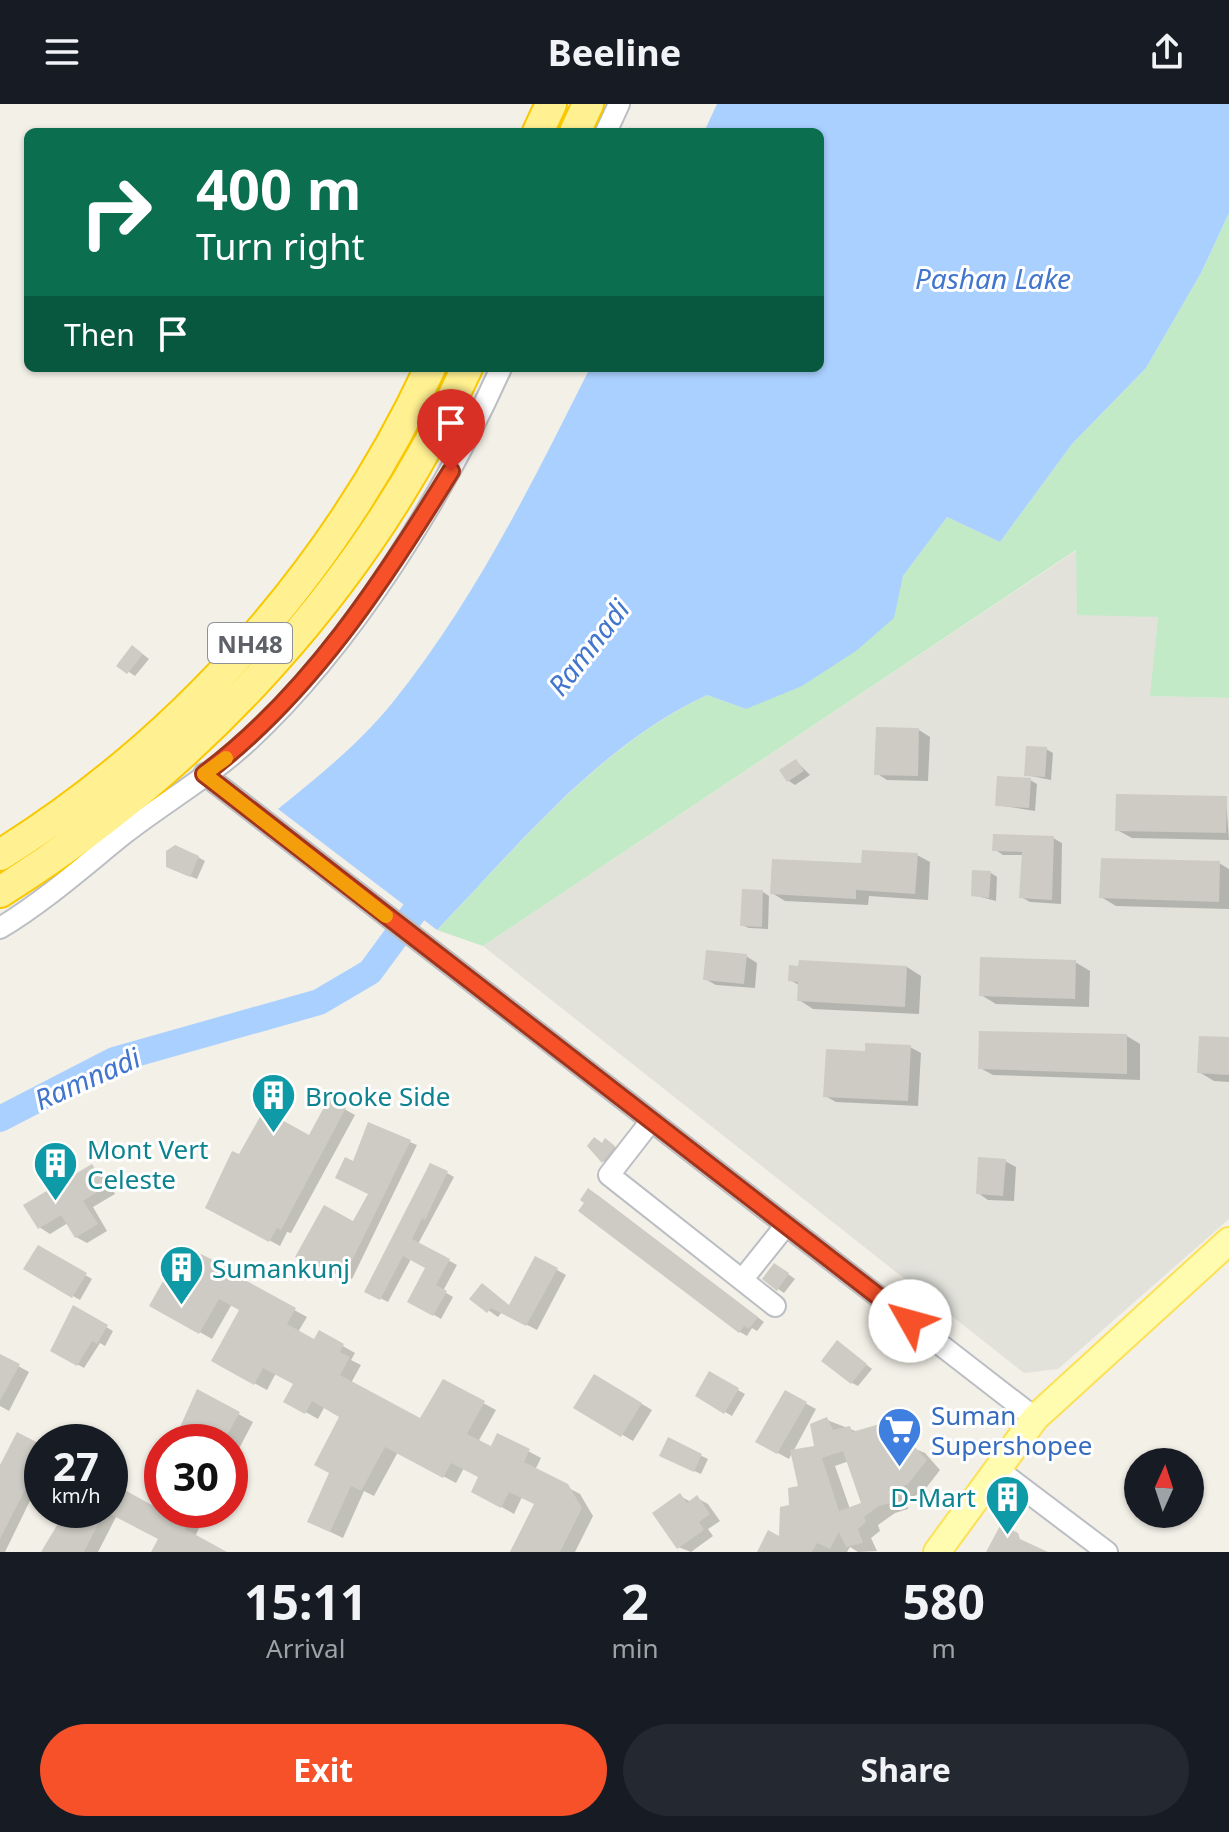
<!DOCTYPE html>
<style>
body{margin:0;font-family:"Noto Sans",sans-serif;background:#242831;color:#f1f3f6;height:100vh;display:flex;flex-direction:column;font-size:30px;white-space:nowrap}
*{box-sizing:border-box;margin:0}
p{font-size:26px;color:#9ea1a6}
.icon{flex:none;width:44px;height:44px;fill:none;stroke:currentColor;stroke-width:2;stroke-linecap:round;stroke-linejoin:round}
.map{position:relative;height:1448px;overflow:hidden}
.side{display:flex;flex-direction:column;background:#171b24;flex:1}
.side>*{flex:none}
.top-card{position:absolute;left:24px;top:24px;width:800px;height:244px;border-radius:12px;box-shadow:0 2px 6px #0004;background:#0b6e4f;color:#fff;overflow:hidden}
.needle{width:52px;rotate:3deg}
.fabs{position:absolute;left:1124px;top:1344px;display:grid;gap:16px}
.fabs a{display:grid;place-items:center;width:80px;height:80px;border-radius:50%;background:#171b24;box-shadow:0 2px 6px #0004;font-size:40px}
.speed{position:absolute;left:24px;top:1320px;display:flex;gap:16px;font-size:40px;font-weight:700;text-align:center}
.speed>*{display:grid;place-content:center;width:104px;height:104px;border-radius:50%;background:#171b24;box-shadow:0 2px 6px #0004;line-height:1}
.speed small{font-size:20px;font-weight:400}
.speed .limit{border:12px solid #d22;background:#fff;color:#111}
.pin{position:absolute;display:grid;place-items:center;width:68px;height:68px;color:#fff;margin:-82px -34px;border-radius:50% 50% 50% 0;rotate:-45deg;box-shadow:0 0 8px #0007}
.pin .icon{rotate:45deg}
.me{position:absolute;width:88px;margin:-44px;rotate:308deg;stroke-linejoin:round;filter:drop-shadow(0 0 6px #0008)}
.turn{display:flex;align-items:center;gap:28px;height:168px;padding:0 40px;font-size:36px}
.turn .icon{width:104px;height:104px;stroke-width:2.5}
.turn b{display:block;font-size:56px;line-height:68px}
.then{display:flex;align-items:center;height:76px;padding:0 40px;background:#0003;gap:16px;font-size:30px}
.eta{display:flex;justify-content:space-evenly;align-items:center;height:136px;text-align:center}
.eta b{font-size:48px;font-weight:700;line-height:56px}
.cta{display:flex;gap:16px;margin-top:auto;padding:16px 40px}
.cta a{flex:1;height:92px;border-radius:48px;background:#f65129;color:#fff;font-size:32px;font-weight:700;line-height:92px;text-align:center}
.cta a+a{background:#242831;color:#f1f3f6}
header{display:flex;justify-content:space-between;align-items:center;height:104px;padding:0 40px;background:#171b24;font-size:36px;font-weight:700}
.map>svg:first-child{display:block}
.industrial{fill:#e2e2db}
.green{fill:#c3eac7}
.water{fill:#aad0ff}
.shadow{fill:#0003;fill-rule:evenodd}
.lines{fill:none;stroke-linecap:round;stroke-linejoin:round}
.river{stroke:#aad0ff;stroke-width:26}
.building{fill:#cdcbc3;fill-rule:evenodd}
.minor-casing{stroke:#bbbec3;stroke-width:24}
.major-casing{stroke:#fce156;stroke-width:30}
.highway-casing{stroke:#f9c800;stroke-width:34}
.minor{stroke:#fff;stroke-width:20}
.major{stroke:#fffbaf;stroke-width:26}
.highway{stroke:#fff091;stroke-width:30}
.route-casing{stroke:#a0351b;stroke-width:20}
.route{stroke:#f65129;stroke-width:14}
.slow{stroke:#f59e0b;stroke-width:14}
.labels{text-anchor:middle;dominant-baseline:central;stroke-width:6;stroke-linejoin:round;paint-order:stroke}
.shield{fill:#fff;stroke:#8e9195;stroke-width:2}
.shield-label{font-size:24px;font-weight:bold;fill:#5e6268}
.culture-label{font-size:26px;fill:#0d838f;stroke:#fff;text-anchor:start}
.shop-label{font-size:26px;fill:#366cbe;stroke:#fff;text-anchor:start}
.water-label{font-size:28px;font-style:italic;fill:#4275cd;stroke:#fff}
</style>
<header><svg class="icon" aria-label="menu" viewBox="0 0 24 24"><path d="M4 6h16M4 12h16M4 18h16"/></svg>Beeline<svg class="icon" aria-label="share" viewBox="0 0 24 24"><path d="M12 15V3M7 8l5-5 5 5M5 13v7h14v-7"/></svg></header>
<div class="map">
<svg width="1229" height="1448" viewBox="0 0 1229 1448">
<rect width="100%" height="100%" fill="#f2f0e7"/>
<path class="industrial" d="M 1077,446 L 1158,513 L 1151,592 L 1229,594 L 1229,1115 L 1058,1265 L 1024,1269 L 483,842 Z"/>
<path class="green" d="M 1229,109 L 1229,594 L 1150,592 L 1158,513 L 1077,511 L 1076,446 L 483,842 L 437,826 C 519,741 598,643 707,591 L 746,605 L 893,514 L 903,472 L 947,413 L 1000,438 L 1072,340 L 1146,264 L 1201,169 Z"/>
<path class="water" d="M 717,0 L 1229,0 L 1229,109 L 1201,169 L 1146,264 L 1072,340 L 1000,438 L 947,413 L 903,472 L 894,514 L 856,547 L 802,582 L 746,605 L 707,591 C 598,642 519,741 437,826 L 278,705 C 319,672 360,639 393,598 C 475,496 532,379 590,264 L 820,264 L 820,28 L 704,28 Z"/>
<path class="shadow" d="M 140,548 L 149,555 L 135,572 L 119,561 Z
M 919,626 L 930,633 L 928,677 L 887,676 L 876,669 Z
M 1046,645 L 1053,649 L 1051,676 L 1026,671 Z
M 796,657 L 810,671 L 795,681 L 789,677 Z
M 1030,676 L 1037,680 L 1035,707 L 997,701 Z
M 1226,694 L 1229,736 L 1132,734 L 1117,726 Z
M 1053,734 L 1062,739 L 1061,800 L 1030,798 L 1021,793 L 1024,751 L 1003,751 L 994,745 Z
M 917,751 L 930,758 L 928,796 L 869,792 L 868,801 L 785,797 L 772,789 L 863,761 Z
M 198,753 L 205,757 L 197,775 L 175,766 Z
M 1219,759 L 1229,765 L 1229,805 L 1116,802 L 1101,793 Z
M 991,769 L 997,773 L 996,797 L 973,791 Z
M 763,788 L 769,792 L 768,825 L 749,824 L 742,821 Z
M 746,852 L 757,859 L 755,884 L 716,881 L 705,875 Z
M 1075,858 L 1090,867 L 1089,903 L 996,900 L 981,891 Z
M 907,863 L 921,872 L 919,910 L 813,905 L 799,896 L 799,881 L 790,876 Z
M 1127,932 L 1140,940 L 1140,976 L 993,971 L 980,964 Z
M 1229,935 L 1229,978 L 1214,977 L 1199,968 Z
M 910,943 L 921,949 L 918,1002 L 836,998 L 825,992 L 867,949 Z
M 330,997 L 355,1011 L 291,1129 L 287,1128 L 280,1142 L 207,1103 L 240,1053 L 310,1033 Z
M 369,1021 L 417,1041 L 352,1175 L 304,1156 L 354,1120 L 370,1090 L 354,1060 Z
M 612,1041 L 621,1047 L 610,1061 L 603,1057 Z
M 1005,1057 L 1016,1063 L 1014,1097 L 988,1096 L 978,1089 Z
M 92,1063 L 103,1069 L 115,1090 L 93,1103 L 107,1127 L 87,1139 L 76,1133 L 68,1119 L 50,1130 L 39,1123 Z
M 447,1069 L 454,1073 L 418,1140 L 457,1161 L 443,1187 L 453,1193 L 441,1215 L 410,1197 L 428,1164 L 411,1155 L 388,1198 L 366,1187 Z
M 596,1090 L 764,1218 L 757,1227 L 752,1224 L 747,1232 L 740,1228 L 581,1106 Z
M 38,1143 L 92,1175 L 80,1196 L 26,1165 Z
M 190,1147 L 234,1169 L 246,1176 L 245,1179 L 307,1213 L 298,1228 L 315,1237 L 320,1229 L 355,1249 L 351,1256 L 361,1261 L 351,1279 L 421,1317 L 444,1278 L 496,1306 L 478,1338 L 491,1344 L 498,1331 L 541,1354 L 535,1366 L 580,1390 L 593,1412 L 575,1448 L 510,1448 L 536,1400 L 522,1393 L 514,1410 L 474,1387 L 481,1373 L 464,1364 L 456,1379 L 398,1348 L 374,1392 L 364,1387 L 343,1434 L 322,1424 L 342,1312 L 325,1302 L 318,1315 L 286,1297 L 295,1279 L 276,1269 L 267,1286 L 213,1257 L 242,1205 L 232,1200 L 212,1235 L 152,1201 L 170,1183 Z
M 536,1154 L 566,1171 L 537,1226 L 502,1208 L 498,1213 L 471,1194 L 510,1202 Z
M 781,1165 L 795,1175 L 784,1189 L 778,1185 Z
M 74,1204 L 113,1227 L 105,1242 L 100,1239 L 84,1264 L 52,1246 Z
M 844,1243 L 872,1265 L 858,1282 L 852,1279 Z
M 0,1252 L 29,1268 L 9,1307 L 0,1302 Z
M 710,1270 L 745,1290 L 732,1312 L 697,1292 Z
M 595,1272 L 652,1306 L 633,1337 L 576,1303 Z
M 198,1288 L 253,1318 L 230,1362 L 230,1338 L 175,1338 L 197,1298 Z
M 785,1288 L 816,1305 L 793,1348 L 816,1343 L 827,1316 L 858,1328 L 880,1322 L 895,1331 L 896,1337 L 925,1349 L 940,1366 L 923,1388 L 906,1396 L 908,1405 L 895,1409 L 878,1421 L 880,1427 L 871,1434 L 877,1447 L 858,1448 L 850,1443 L 847,1448 L 759,1448 L 781,1435 L 800,1383 L 792,1349 L 789,1355 L 758,1338 ZM 849,1357 L 863,1401 L 850,1405 L 835,1362 Z
M 669,1336 L 708,1355 L 701,1370 L 668,1355 Z
M 42,1344 L 42,1372 L 5,1448 L 0,1448 L 0,1364 Z
M 110,1381 L 199,1424 L 195,1433 L 223,1448 L 153,1448 L 161,1435 L 117,1411 L 98,1448 L 43,1448 L 69,1406 L 110,1406 Z
M 680,1392 L 691,1398 L 697,1394 L 708,1400 L 720,1417 L 708,1425 L 713,1432 L 691,1448 L 678,1443 Z"/>
<g class="lines">
<path class="river" d="M 0,1015 L 114,956 L 319,898 L 370,868 L 434,781"/>
</g>
<path class="building" d="M 132,541 L 143,550 L 127,570 L 116,562 Z
M 876,623 L 919,624 L 918,672 L 874,671 Z
M 1026,642 L 1047,643 L 1045,673 L 1024,672 Z
M 796,655 L 804,667 L 787,678 L 779,666 Z
M 997,672 L 1031,674 L 1029,704 L 995,702 Z
M 1116,690 L 1227,692 L 1226,729 L 1115,727 Z
M 993,730 L 1054,732 L 1052,796 L 1019,794 L 1022,748 L 992,747 Z
M 175,741 L 199,752 L 190,773 L 166,763 L 166,747 Z
M 862,746 L 918,749 L 915,790 L 856,786 L 856,795 L 770,790 L 772,755 L 861,759 Z
M 1101,754 L 1220,757 L 1219,798 L 1099,794 Z
M 972,766 L 991,767 L 989,794 L 971,792 Z
M 742,785 L 763,786 L 762,823 L 740,822 Z
M 706,846 L 747,850 L 744,880 L 703,876 Z
M 980,853 L 1076,856 L 1075,895 L 979,892 Z
M 799,856 L 907,862 L 905,903 L 797,897 L 798,878 L 788,877 L 789,861 L 798,862 Z
M 979,927 L 1127,930 L 1127,970 L 978,965 Z
M 1199,932 L 1229,933 L 1229,971 L 1197,969 Z
M 865,939 L 911,941 L 908,997 L 823,993 L 826,945 L 865,947 Z
M 329,994 L 346,1004 L 281,1126 L 277,1124 L 269,1138 L 205,1104 L 232,1047 L 239,1050 L 264,1006 L 309,1031 Z
M 368,1018 L 411,1036 L 344,1173 L 295,1153 L 324,1101 L 353,1117 L 368,1090 L 335,1074 L 345,1053 L 353,1057 Z
M 594,1033 L 602,1039 L 605,1034 L 615,1042 L 602,1059 L 587,1042 Z
M 978,1053 L 1006,1055 L 1003,1092 L 976,1090 Z
M 430,1059 L 448,1067 L 425,1116 L 422,1114 L 412,1135 L 450,1155 L 436,1181 L 447,1187 L 433,1212 L 407,1198 L 425,1164 L 403,1152 L 380,1196 L 364,1188 Z
M 92,1060 L 106,1083 L 83,1097 L 98,1120 L 75,1134 L 61,1111 L 38,1125 L 23,1101 Z
M 588,1084 L 758,1213 L 749,1225 L 744,1222 L 739,1229 L 578,1107 L 584,1099 L 580,1096 Z
M 38,1141 L 87,1169 L 72,1194 L 23,1165 Z
M 189,1144 L 235,1167 L 234,1170 L 296,1204 L 287,1220 L 314,1235 L 319,1226 L 344,1240 L 340,1248 L 350,1253 L 340,1271 L 420,1314 L 443,1275 L 485,1297 L 467,1330 L 491,1342 L 497,1329 L 530,1345 L 524,1358 L 568,1380 L 582,1404 L 560,1448 L 510,1448 L 534,1400 L 509,1388 L 501,1404 L 471,1388 L 478,1373 L 451,1359 L 443,1374 L 385,1343 L 361,1387 L 351,1382 L 330,1428 L 307,1418 L 329,1369 L 314,1361 L 339,1313 L 312,1297 L 305,1310 L 283,1298 L 293,1280 L 263,1264 L 254,1281 L 211,1257 L 239,1206 L 219,1195 L 199,1230 L 149,1202 L 163,1177 L 169,1180 Z
M 535,1152 L 558,1164 L 526,1222 L 491,1204 L 487,1209 L 469,1195 L 482,1179 L 509,1201 Z
M 774,1159 L 789,1169 L 777,1187 L 762,1175 Z
M 73,1201 L 108,1221 L 97,1240 L 92,1237 L 77,1262 L 50,1247 Z
M 837,1236 L 867,1260 L 851,1280 L 821,1257 Z
M 0,1250 L 20,1260 L 0,1297 Z
M 709,1267 L 739,1284 L 724,1310 L 695,1292 Z
M 594,1270 L 642,1299 L 621,1333 L 573,1304 Z
M 197,1285 L 240,1308 L 226,1333 L 221,1331 L 217,1338 L 188,1338 L 176,1332 Z
M 785,1286 L 807,1298 L 777,1350 L 755,1338 Z
M 827,1313 L 833,1326 L 850,1322 L 852,1328 L 880,1320 L 883,1332 L 910,1338 L 927,1356 L 908,1380 L 892,1388 L 894,1398 L 879,1402 L 864,1413 L 866,1418 L 858,1425 L 863,1439 L 846,1443 L 839,1428 L 830,1445 L 817,1439 L 812,1448 L 757,1448 L 768,1426 L 779,1432 L 780,1403 L 789,1401 L 788,1384 L 798,1382 L 790,1346 L 814,1342 L 810,1320 ZM 843,1347 L 861,1399 L 839,1407 L 822,1354 Z
M 17,1328 L 42,1341 L 42,1352 L 0,1435 L 0,1361 Z
M 668,1333 L 702,1350 L 694,1368 L 659,1352 Z
M 110,1378 L 161,1406 L 190,1416 L 185,1425 L 227,1448 L 151,1448 L 158,1435 L 110,1410 Z
M 680,1389 L 687,1399 L 697,1391 L 710,1410 L 699,1418 L 704,1426 L 677,1445 L 652,1409 Z
M 66,1406 L 105,1406 L 84,1448 L 41,1448 Z
M 1001,1420 L 1018,1429 L 1020,1435 L 1048,1448 L 986,1448 Z"/>
<g class="lines">
<defs>
<path id="minor" d="M 606,28 L 619,0
M 204,670 L 1035,1314
M 0,824 C 45,797 85,761 125,729 C 165,698 210,672 247,638 C 352,541 443,393 501,264
M 651,1017 L 609,1071 L 775,1202
M 742,1176 L 786,1121
M 997,1365 L 1107,1448"/>
<path id="major" d="M 937,1448 L 1035,1314 L 1229,1137"/>
<path id="highway" d="M 538,28 L 551,0
M 575,28 L 588,0
M 0,751 C 185,636 338,462 430,264
M 0,788 C 202,661 367,481 467,264"/>
</defs>
<use href="#minor" class="minor-casing"/>
<use href="#major" class="major-casing"/>
<use href="#highway" class="highway-casing"/>
<use href="#minor" class="minor"/>
<use href="#major" class="major"/>
<use href="#highway" class="highway"/>
</g>
<g class="lines">
<defs>
<path id="route" d="M 451,367 C 383,478 309,591 204,670 L 910,1217"/>
</defs>
<use href="#route" class="route-casing"/>
<use href="#route" class="route"/>
<path class="slow" d="M 226,654 L 204,670 L 386,812"/>
</g>
<defs>
<symbol id="building-pin" viewBox="-11 -11 22 30"><path d="M0 17L-7.5 6A9.5 9.5 0 1 1 7.5 6Z" fill="#0f9aa8" stroke="#fff"/><path d="M-4-6H4V6H1V3H-1V6H-4ZM-2.5-4.3h1.7v1.8h-1.7ZM.8-4.3h1.7v1.8H.8ZM-2.5-1h1.7V.8h-1.7ZM.8-1h1.7V.8H.8Z" fill="#fff"/></symbol>
<symbol id="supermarket-pin" viewBox="-11 -11 22 30"><path d="M0 17L-7.5 6A9.5 9.5 0 1 1 7.5 6Z" fill="#3f7fe0" stroke="#fff"/><path d="M-6-5.5h2.5l.6 2H6L4.5 2H-2.5L-4.4-4H-6ZM-1.5 3.2a1.3 1.3 0 1 0 .1 0ZM3 3.2a1.3 1.3 0 1 0 .1 0Z" fill="#fff"/></symbol>
</defs>
<g fill-rule="evenodd">
<use href="#building-pin" x="248" y="966" width="51" height="69"/>
<use href="#building-pin" x="30" y="1034" width="51" height="69"/>
<use href="#building-pin" x="156" y="1138" width="51" height="69"/>
<use href="#supermarket-pin" x="874" y="1300" width="51" height="69"/>
<use href="#building-pin" x="982" y="1368" width="51" height="69"/>
</g>
<g class="labels">
<rect class="shield" x="208" y="519" width="84" height="40" rx="6"/>
<g class="shield-label">
<text x="250" y="539">NH48</text>
</g>
<g class="culture-label">
<text x="305" y="992">Brooke Side</text>
<text x="87" y="1045">Mont Vert<tspan x="87" dy="30">Celeste</tspan></text>
<text x="212" y="1164">Sumankunj</text>
<text x="976" y="1393" text-anchor="end">D-Mart</text>
</g>
<g class="shop-label">
<text x="931" y="1311">Suman<tspan x="931" dy="30">Supershopee</tspan></text>
</g>
<g class="water-label">
<text x="993" y="174">Pashan Lake</text>
<text transform="translate(588 543) rotate(-52)">Ramnadi</text>
<text transform="translate(87 974) rotate(-24)">Ramnadi</text>
</g>
</g>
</svg>
<div class="fabs">
<a><svg class="needle" viewBox="-14 -14 28 28"><path d="M0-13l5 13h-10z" fill="#e53935"/><path d="M0 13l5-13h-10z" fill="#9ea1a6"/></svg></a>
</div>
<div class="speed"><div>27<small>km/h</small></div><div class="limit">30</div></div>
<div class="pin" style="left:451px;top:367px;background:#d93025"><svg class="icon" aria-label="arrive" viewBox="0 0 24 24"><path d="M6 21V4h12l-3 4 3 4H6"/></svg></div>
<svg class="me" style="left:910px;top:1217px" viewBox="-20 -20 40 40"><circle r="19" fill="#fff"/><path d="M0-13L10 11 0 6-10 11z" fill="#f65129"/></svg>
<div class="top-card">
<div class="turn"><svg class="icon" aria-label="right" viewBox="0 0 24 24"><path d="M7 20v-9h11M14 6l5 5-5 5"/></svg><div><b>400 m</b>Turn right</div></div>
<div class="then">Then<svg class="icon" aria-label="arrive" viewBox="0 0 24 24"><path d="M6 21V4h12l-3 4 3 4H6"/></svg></div>
</div>
</div>
<section class="side">
<div class="eta">
<div><b>15:11</b><p>Arrival</p></div>
<div><b>2</b><p>min</p></div>
<div><b>580</b><p>m</p></div>
</div>
<div class="cta"><a>Exit</a><a>Share</a></div>
</section>
